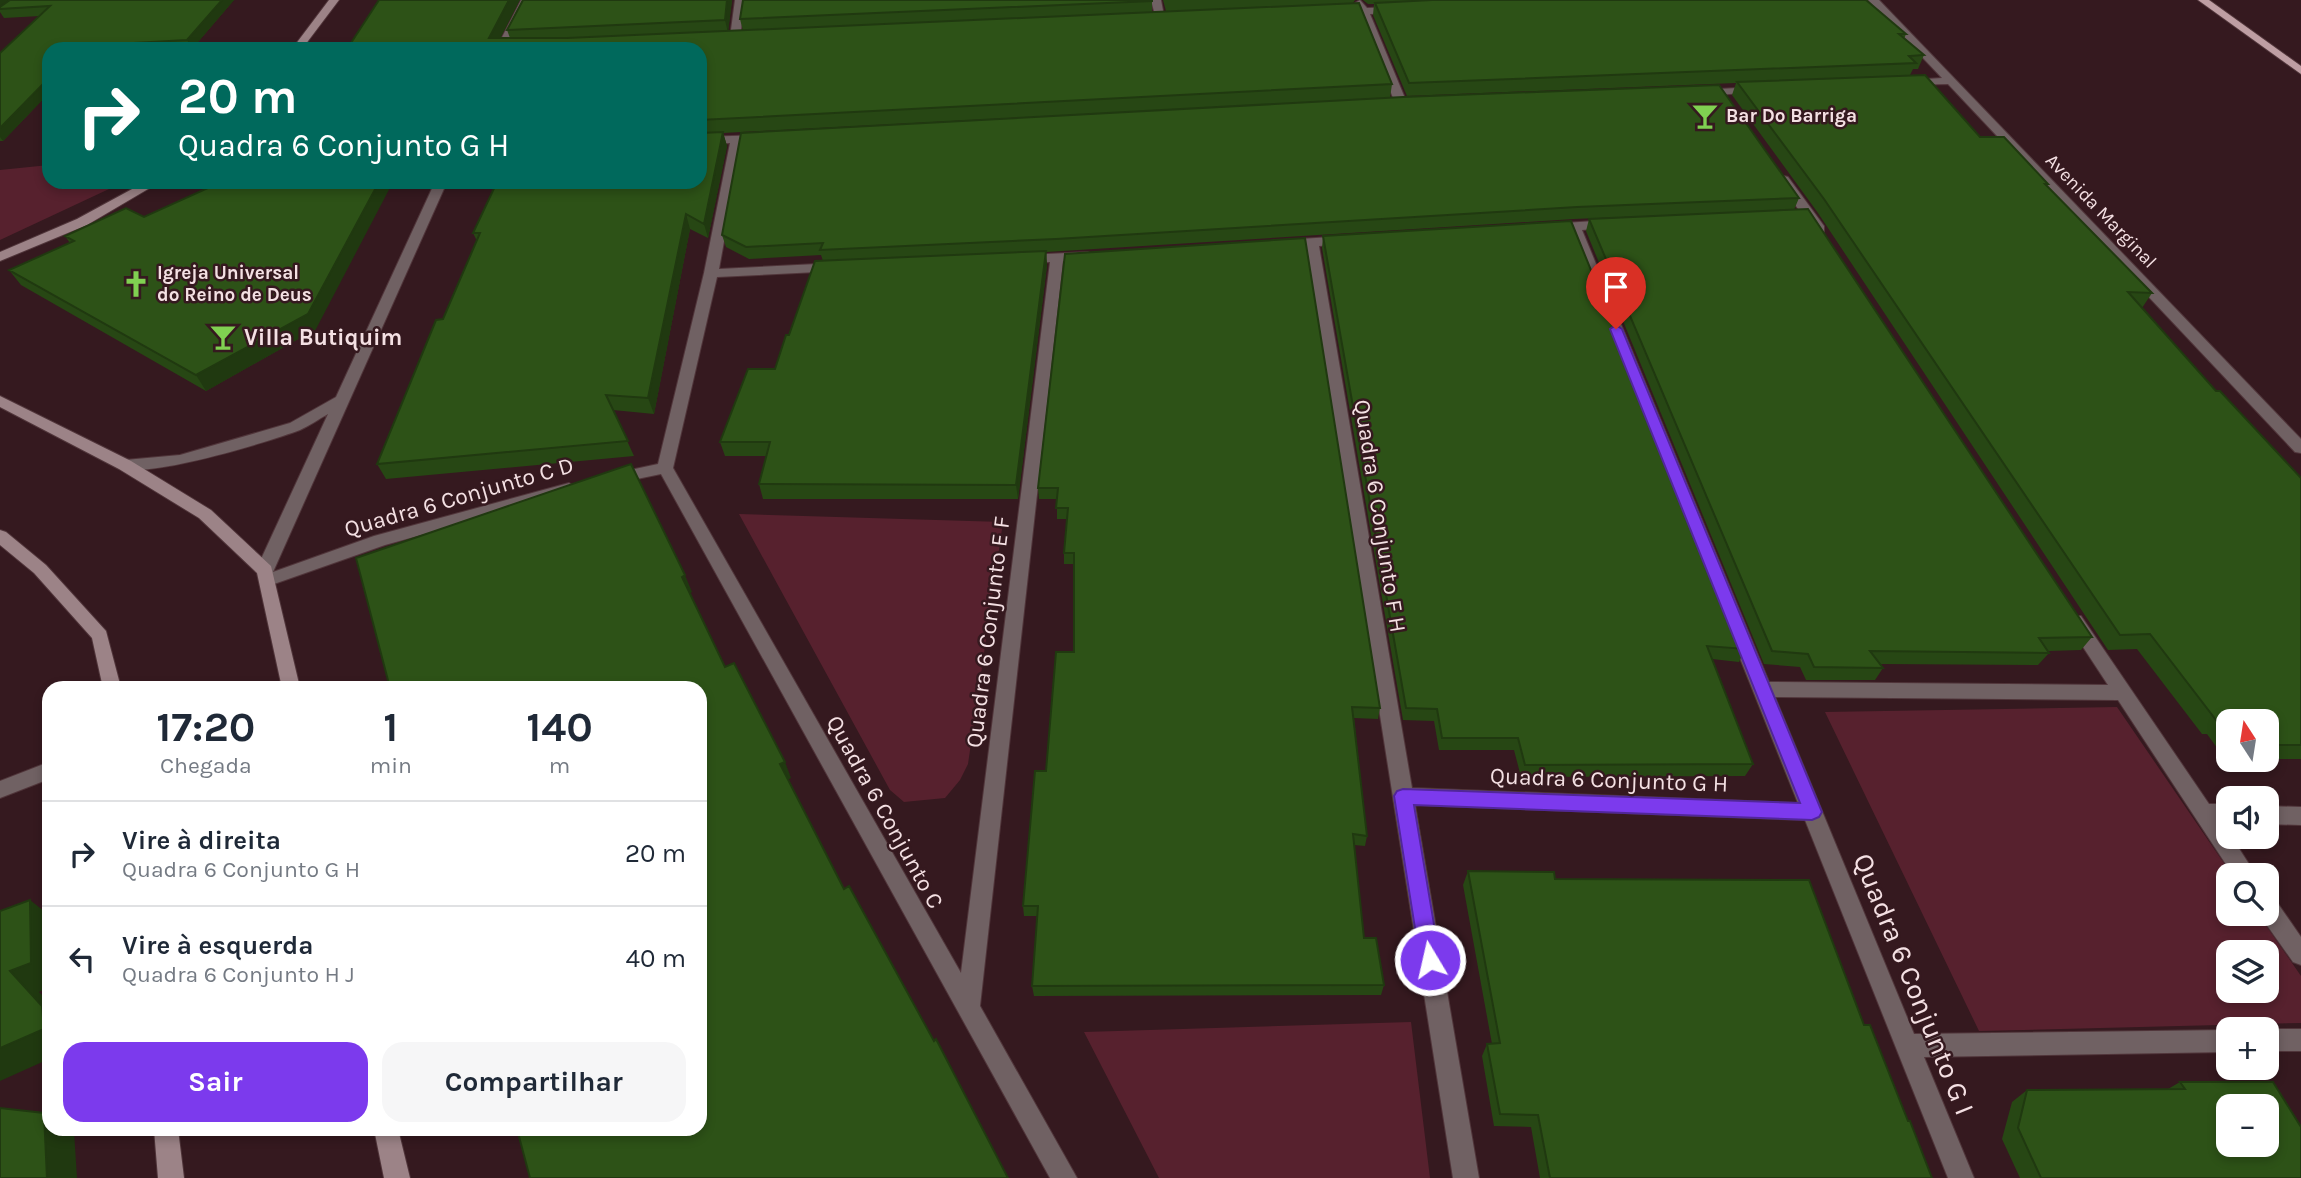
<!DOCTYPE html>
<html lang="pt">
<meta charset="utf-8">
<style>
body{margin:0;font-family:Karla,sans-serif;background:#f6f6f7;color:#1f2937;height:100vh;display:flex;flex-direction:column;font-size:26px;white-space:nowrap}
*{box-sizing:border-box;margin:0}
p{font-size:23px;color:#747a83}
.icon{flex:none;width:38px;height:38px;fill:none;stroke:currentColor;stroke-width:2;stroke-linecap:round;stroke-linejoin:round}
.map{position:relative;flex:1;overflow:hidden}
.panel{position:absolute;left:42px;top:681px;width:665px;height:455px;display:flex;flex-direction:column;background:#fff;border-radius:21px;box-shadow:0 4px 10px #0003}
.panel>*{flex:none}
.hud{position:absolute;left:42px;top:42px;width:665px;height:147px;border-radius:21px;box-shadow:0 4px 10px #0003;background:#00695c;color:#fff;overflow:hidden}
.needle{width:46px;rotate:348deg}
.buttons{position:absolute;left:2216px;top:709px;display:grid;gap:14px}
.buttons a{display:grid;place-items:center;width:63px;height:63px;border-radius:14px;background:#fff;box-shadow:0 4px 10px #0003;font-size:35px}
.pin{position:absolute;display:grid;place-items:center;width:60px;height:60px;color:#fff;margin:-72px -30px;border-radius:50% 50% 50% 0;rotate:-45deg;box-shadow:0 0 7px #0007}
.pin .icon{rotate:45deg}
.me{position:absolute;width:77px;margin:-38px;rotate:351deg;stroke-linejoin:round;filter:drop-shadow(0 0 5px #0008)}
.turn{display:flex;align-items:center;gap:24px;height:147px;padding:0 21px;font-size:32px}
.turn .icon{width:91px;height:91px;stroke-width:2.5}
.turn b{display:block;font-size:49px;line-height:60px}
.eta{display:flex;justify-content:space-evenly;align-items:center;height:119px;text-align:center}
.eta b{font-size:42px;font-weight:700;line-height:49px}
.cta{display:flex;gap:14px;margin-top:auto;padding:14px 21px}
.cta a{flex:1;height:80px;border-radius:21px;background:#7c3aed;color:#fff;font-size:28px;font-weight:700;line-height:80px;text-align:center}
.cta a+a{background:#f6f6f7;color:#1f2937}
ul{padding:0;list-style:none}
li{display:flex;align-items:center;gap:21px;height:105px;padding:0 21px;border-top:2px solid #e0e1e3}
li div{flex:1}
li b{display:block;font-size:26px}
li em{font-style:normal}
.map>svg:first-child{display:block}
.green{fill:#57212e;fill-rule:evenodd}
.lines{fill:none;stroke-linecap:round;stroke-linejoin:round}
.street-casing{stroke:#50353a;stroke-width:2}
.secondary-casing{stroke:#50353a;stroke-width:2}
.primary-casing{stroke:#50353a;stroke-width:2}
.street{fill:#706163;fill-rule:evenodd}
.secondary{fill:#9c8387;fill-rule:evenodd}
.primary{fill:#be9ea3;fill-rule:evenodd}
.wall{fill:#274714}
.shaded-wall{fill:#203910}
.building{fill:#2d5217;stroke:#203910;stroke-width:2;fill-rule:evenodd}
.route{fill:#7c3aed;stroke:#51269a;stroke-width:2}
.labels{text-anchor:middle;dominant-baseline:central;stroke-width:5;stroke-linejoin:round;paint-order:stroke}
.far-poi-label{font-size:19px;font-weight:bold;fill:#f4e0e3;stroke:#35191f;text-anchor:start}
.far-street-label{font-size:19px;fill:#f4e0e3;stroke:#35191f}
.poi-label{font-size:23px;font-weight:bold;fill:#f4e0e3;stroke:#35191f;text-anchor:start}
.street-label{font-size:23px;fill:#f4e0e3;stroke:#35191f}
.near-street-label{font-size:28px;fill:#f4e0e3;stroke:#35191f}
</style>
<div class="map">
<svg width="2301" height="1178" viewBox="0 0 2301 1178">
<rect width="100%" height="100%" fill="#35191f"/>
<path class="green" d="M 49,165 L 49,182 L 124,182 L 0,240 L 0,170 Z
M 739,514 L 1003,522 L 968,764 L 960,780 L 945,798 L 904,802 L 890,790 Z
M 2117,707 L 2232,875 L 2228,875 L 2228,914 L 2258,914 L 2301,976 L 2301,1023 L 1979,1031 L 1825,712 ZM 2228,952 L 2266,952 L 2266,990 L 2228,990 Z
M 1411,1022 L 1430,1178 L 1159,1178 L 1084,1032 Z"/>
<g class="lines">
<defs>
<path id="street" d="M 521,0 L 531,0 L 506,49 L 496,49 Z
M 735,0 L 745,0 L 740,37 L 735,40 L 730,37 Z
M 1151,0 L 1161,0 L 1165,21 L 1156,19 Z
M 1360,0 L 1367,8 L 1397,7 L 1402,10 L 1397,13 L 1370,14 L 1407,103 L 1405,105 L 1395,103 L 1360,14 L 1341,15 L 1336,12 L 1341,9 L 1357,8 L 1355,3 Z
M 1868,0 L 1879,0 L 2301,439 L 2301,453 L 2295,452 L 1948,84 L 1906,85 L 1905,83 L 1910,80 L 1942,78 Z
M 1756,87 L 1760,88 L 1760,92 L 1700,96 L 1694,93 L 1700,90 Z
M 763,135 L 769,138 L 767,140 L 742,142 L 719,269 L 837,263 L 844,267 L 837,271 L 717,277 L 673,468 L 961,973 L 1050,262 L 1026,263 L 1019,259 L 1026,255 L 1088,252 L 1095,256 L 1088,260 L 1063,261 L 980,1006 L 1077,1178 L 1050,1178 L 661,474 L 613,484 L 605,479 L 607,475 L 658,464 L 704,273 L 730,143 L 700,145 L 700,137 Z
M 1784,176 L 1788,177 L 1824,226 L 1824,232 L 1814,232 L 1778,180 Z
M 435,182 L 447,182 L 273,572 L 374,536 L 569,483 L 577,488 L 575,492 L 385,545 L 274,584 L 262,584 L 259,580 L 262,575 L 256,570 L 328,414 C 319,419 309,426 300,430 C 274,440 133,484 117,465 L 125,460 L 180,455 L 290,423 L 336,397 Z
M 1609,220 L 1614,221 L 1614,227 L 1582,230 L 1769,682 L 2108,685 L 2066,621 L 2069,616 L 2081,616 L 2209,804 L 2228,804 L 2228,822 L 2221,821 L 2228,836 L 2231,836 L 2256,875 L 2233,875 L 2118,700 L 1775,697 L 1914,1034 L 2228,1030 L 2228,1052 L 1924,1057 L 1974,1178 L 1948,1178 L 1805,820 L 1415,805 L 1479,1178 L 1453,1178 L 1306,246 L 1284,248 L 1277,244 L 1284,240 L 1347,236 L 1353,240 L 1347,244 L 1319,246 L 1412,788 L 1798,803 L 1569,231 L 1550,232 L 1544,228 L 1550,224 Z
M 49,762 L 49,779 L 0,798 L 0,781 Z
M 2266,806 L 2301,807 L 2301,825 L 2266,824 Z
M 2266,895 L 2274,898 L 2301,937 L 2301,965 L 2293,962 L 2259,914 L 2266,914 Z
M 2266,1029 L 2301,1029 L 2301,1051 L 2266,1051 Z"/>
<path id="secondary" d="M 329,0 L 339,0 L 302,49 L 292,49 Z
M 145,182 L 160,182 L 87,225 L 0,261 L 0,252 L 77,219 Z
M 0,396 L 131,461 L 211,510 L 271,566 L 300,688 L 282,688 L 257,573 L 199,518 L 119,469 L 0,407 Z
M 0,530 L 6,532 L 46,565 L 106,631 L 121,688 L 103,688 L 92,638 L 34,573 L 0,545 Z
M 154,1129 L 178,1129 L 184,1178 L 158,1178 Z
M 374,1129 L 398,1129 L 410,1178 L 384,1178 Z"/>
<path id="primary" d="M 2198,0 L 2209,0 L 2301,66 L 2301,74 Z"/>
</defs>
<use href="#street" class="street-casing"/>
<use href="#secondary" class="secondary-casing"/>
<use href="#primary" class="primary-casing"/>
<use href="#street" class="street"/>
<use href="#secondary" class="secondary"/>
<use href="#primary" class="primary"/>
</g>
<path class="wall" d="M 10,0 L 234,0 L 192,49 L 49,49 L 49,93 L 3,141 L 0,141 L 0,53 L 40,16 L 4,18 L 0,12 L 0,8 Z
M 732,0 L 728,31 L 743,31 L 740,19 L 1152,0 L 1152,12 L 1166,11 L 1163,0 L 1355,0 L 1353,3 L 1392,84 L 1390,98 L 723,133 L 727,146 L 708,238 L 690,229 L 654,414 L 613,410 L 634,456 L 386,479 L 377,464 L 443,319 L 477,241 L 473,233 L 700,182 L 700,49 L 501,38 L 510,38 L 507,30 Z
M 1363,0 L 1866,0 L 1906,34 L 1904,39 L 1924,55 L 1918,69 L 1913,69 L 1910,75 L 1980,137 L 2048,184 L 2047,186 L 2152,293 L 2142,308 L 2216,391 L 2301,478 L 2301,759 L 2266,759 L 2266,721 L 2228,721 L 2228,760 L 2250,760 L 2226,760 L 2207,734 L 2202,734 L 2137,649 L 2108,650 L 1818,213 L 1732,95 L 1736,83 L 1407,96 L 1373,15 L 1374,4 L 1368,4 Z
M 1799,198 L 1794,210 L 1574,219 L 1046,252 L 1047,265 L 1018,499 L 763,499 L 759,484 L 766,456 L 725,456 L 720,442 L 775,369 L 789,335 L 823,261 L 821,255 L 749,259 L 726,247 L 722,235 Z
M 1589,219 L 2092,637 L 2081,650 L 2048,651 L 2049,653 L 2038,665 L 1881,664 L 1883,668 L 1875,680 L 1806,680 L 1800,667 L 1764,664 L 1586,231 Z
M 65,236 L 316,329 L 206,391 L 21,285 L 9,270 L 70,243 Z
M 1323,236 L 1745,649 L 1739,662 L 1712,659 L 1753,764 L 1745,776 L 1521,777 L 1514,750 L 1439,750 L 1434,721 L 1403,720 L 1322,248 Z
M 1065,254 L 1380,708 L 1378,719 L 1354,718 L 1367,836 L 1365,846 L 1354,845 L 1364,938 L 1384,985 L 1381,995 L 1034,996 L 1032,986 L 1037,916 L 1024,916 L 1023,906 L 1046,771 L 1074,652 L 1074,564 L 1064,564 L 1064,553 L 1067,519 L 1057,519 L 1057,499 L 1039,499 L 1038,488 Z
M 1468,871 L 1555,879 L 1864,1025 L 1932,1178 L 1540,1178 L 1531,1127 L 1494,1126 L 1482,1056 L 1487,1044 L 1492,1044 L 1463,885 Z
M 2180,1082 L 2301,1178 L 2020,1178 L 2002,1139 L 2012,1102 L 2027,1090 L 2168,1089 Z"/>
<path class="shaded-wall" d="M 0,0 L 9,0 L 0,6 Z
M 222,0 L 234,0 L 192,49 L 187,40 Z
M 509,0 L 520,0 L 495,49 L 489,38 Z
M 727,0 L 732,0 L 728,33 L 725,20 Z
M 49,78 L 49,93 L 3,141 L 0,137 L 0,128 Z
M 723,132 L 727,146 L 708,238 L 704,224 Z
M 379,182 L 393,182 L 316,329 L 206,391 L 196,375 Z
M 686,214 L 690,229 L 654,414 L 648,398 Z
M 1046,251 L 1047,265 L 1018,499 L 1016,485 Z
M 685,575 L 692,592 L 689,594 L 682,577 Z
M 785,762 L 791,778 L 786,781 L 780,764 Z
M 30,900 L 49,915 L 49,987 L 39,992 L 49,1002 L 49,1059 L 0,1081 L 0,1048 L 10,971 Z
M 44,1113 L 49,1117 L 49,1129 L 70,1129 L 74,1131 L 77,1178 L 47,1178 Z"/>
<path class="building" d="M 10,0 L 222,0 L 187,40 L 81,46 L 78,49 L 49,49 L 49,78 L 0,128 L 0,53 L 50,6 L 0,9 L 0,7 Z
M 379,0 L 509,0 L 489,38 L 567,38 L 1359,3 L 1392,84 L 700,120 L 700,49 L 347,49 Z
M 523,0 L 727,0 L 725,20 L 507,30 Z
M 743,0 L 1152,0 L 1152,1 L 740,19 Z
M 1432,0 L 1866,0 L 1906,34 L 1899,34 L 1924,55 L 1909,56 L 1916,63 L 1409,83 L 1375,3 Z
M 1925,75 L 1980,137 L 2004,137 L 2048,184 L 2045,184 L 2152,293 L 2128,292 L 2216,391 L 2220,391 L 2301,478 L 2301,745 L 2266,745 L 2266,721 L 2228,721 L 2228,727 L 2222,720 L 2216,720 L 2150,634 L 2120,635 L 1824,199 L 1737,82 Z
M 1719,85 L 1799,198 L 1577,207 L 1056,239 L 820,250 L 823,243 L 746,247 L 722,235 L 741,133 L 1403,97 Z
M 723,132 L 704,224 L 686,214 L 648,398 L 606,395 L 628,441 L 377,464 L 436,320 L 443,319 L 480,233 L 473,233 L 497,182 L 700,182 L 700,133 Z
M 221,182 L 379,182 L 308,314 L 196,375 L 9,270 L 74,241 L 65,236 L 126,208 L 144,217 Z
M 1808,209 L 2092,637 L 2039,638 L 2049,653 L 1870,651 L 1883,668 L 1814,667 L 1808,654 L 1772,651 L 1589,219 Z
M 1571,221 L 1745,649 L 1707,646 L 1753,764 L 1525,765 L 1518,738 L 1442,738 L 1437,709 L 1406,708 L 1323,236 Z
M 1305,238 L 1380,708 L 1352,707 L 1367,836 L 1353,834 L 1364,938 L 1376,938 L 1384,985 L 1032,986 L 1038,906 L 1023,906 L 1035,771 L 1046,771 L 1056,652 L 1074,652 L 1074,553 L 1064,553 L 1068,508 L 1056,508 L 1058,488 L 1038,488 L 1065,254 Z
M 1046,251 L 1016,485 L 759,484 L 770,442 L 720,442 L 748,369 L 775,369 L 786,335 L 789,335 L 815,261 Z
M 631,464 L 685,575 L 682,577 L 725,667 L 734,663 L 785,762 L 780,764 L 844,889 L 849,886 L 934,1041 L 936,1039 L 1008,1178 L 530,1178 L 517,1129 L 700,1129 L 700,688 L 390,688 L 356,558 Z
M 1468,871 L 1554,872 L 1555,879 L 1809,880 L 1864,1025 L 1870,1025 L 1908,1121 L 1910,1121 L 1932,1178 L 1550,1178 L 1538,1115 L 1500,1114 L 1487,1044 L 1500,1043 Z
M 30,900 L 31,963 L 10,971 L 42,1006 L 44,1029 L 0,1048 L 0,911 Z
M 2180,1082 L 2273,1082 L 2301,1127 L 2301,1178 L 2041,1178 L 2018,1128 L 2027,1090 L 2185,1089 ZM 2228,1106 L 2266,1106 L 2266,1144 L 2228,1144 Z
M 0,1108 L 44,1113 L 47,1178 L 0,1178 Z"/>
<path class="route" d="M 1616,325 L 1622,329 L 1822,812 L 1819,817 L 1812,820 L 1414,805 L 1440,960 L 1437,967 L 1430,970 L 1423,967 L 1420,960 L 1394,796 L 1397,791 L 1403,789 L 1800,803 L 1610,329 Z"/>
<defs>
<symbol id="bar-bare" viewBox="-9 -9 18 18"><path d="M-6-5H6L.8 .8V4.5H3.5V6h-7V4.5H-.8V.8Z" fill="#80d051" stroke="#35191f" stroke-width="2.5" paint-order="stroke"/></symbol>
<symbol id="church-bare" viewBox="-9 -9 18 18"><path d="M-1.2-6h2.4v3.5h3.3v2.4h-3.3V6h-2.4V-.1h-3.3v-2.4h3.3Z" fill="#80d051" stroke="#35191f" stroke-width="2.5" paint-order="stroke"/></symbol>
</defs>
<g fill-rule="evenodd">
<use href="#bar-bare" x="1686" y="97" width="38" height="38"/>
<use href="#church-bare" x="117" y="265" width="38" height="38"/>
<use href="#bar-bare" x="204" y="318" width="38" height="38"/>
</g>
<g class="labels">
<g class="far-poi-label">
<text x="1726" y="116">Bar Do Barriga</text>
<text x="157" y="273">Igreja Universal<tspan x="157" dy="22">do Reino de Deus</tspan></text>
</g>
<g class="far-street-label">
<text transform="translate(2101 211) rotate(46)">Avenida Marginal</text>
</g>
<g class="poi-label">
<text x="244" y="337">Villa Butiquim</text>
</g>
<g class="street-label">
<text transform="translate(459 497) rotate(-16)">Quadra 6 Conjunto C D</text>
<text transform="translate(1380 516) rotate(81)">Quadra 6 Conjunto F H</text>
<text transform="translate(988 632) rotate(-83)">Quadra 6 Conjunto E F</text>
<text transform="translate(1609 780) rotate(2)">Quadra 6 Conjunto G H</text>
<text transform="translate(885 812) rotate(61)">Quadra 6 Conjunto C</text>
</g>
<g class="near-street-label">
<text transform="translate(1914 984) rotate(68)">Quadra 6 Conjunto G I</text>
</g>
</g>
</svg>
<div class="buttons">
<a><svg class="needle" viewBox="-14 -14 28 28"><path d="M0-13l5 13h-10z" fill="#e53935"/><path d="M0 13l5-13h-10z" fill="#747a83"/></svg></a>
<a><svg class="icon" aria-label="sound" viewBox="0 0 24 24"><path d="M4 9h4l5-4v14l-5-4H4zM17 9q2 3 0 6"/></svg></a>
<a><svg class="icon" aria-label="search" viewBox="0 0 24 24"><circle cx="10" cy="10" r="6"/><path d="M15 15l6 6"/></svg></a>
<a><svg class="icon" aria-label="layers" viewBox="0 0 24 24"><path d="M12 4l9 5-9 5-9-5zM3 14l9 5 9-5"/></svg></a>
<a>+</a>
<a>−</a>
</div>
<div class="pin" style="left:1616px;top:329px;background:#d93025"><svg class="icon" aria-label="arrive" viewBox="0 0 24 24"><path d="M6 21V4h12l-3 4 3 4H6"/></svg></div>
<svg class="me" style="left:1430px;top:960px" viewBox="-20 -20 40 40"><circle r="17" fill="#7c3aed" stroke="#fff" stroke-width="3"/><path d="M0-11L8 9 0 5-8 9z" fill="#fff"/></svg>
<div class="hud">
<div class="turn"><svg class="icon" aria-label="right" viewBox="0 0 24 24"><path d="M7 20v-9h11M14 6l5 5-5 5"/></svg><div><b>20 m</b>Quadra 6 Conjunto G H</div></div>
</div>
<section class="panel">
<div class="eta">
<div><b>17:20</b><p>Chegada</p></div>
<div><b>1</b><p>min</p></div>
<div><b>140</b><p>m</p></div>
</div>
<ul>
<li><svg class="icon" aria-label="right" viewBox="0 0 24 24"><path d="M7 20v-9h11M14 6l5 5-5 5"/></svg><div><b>Vire à direita</b><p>Quadra 6 Conjunto G H</p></div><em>20 m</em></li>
<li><svg class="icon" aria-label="left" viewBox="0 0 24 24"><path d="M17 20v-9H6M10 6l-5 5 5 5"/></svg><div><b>Vire à esquerda</b><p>Quadra 6 Conjunto H J</p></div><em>40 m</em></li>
</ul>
<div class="cta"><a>Sair</a><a>Compartilhar</a></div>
</section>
</div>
